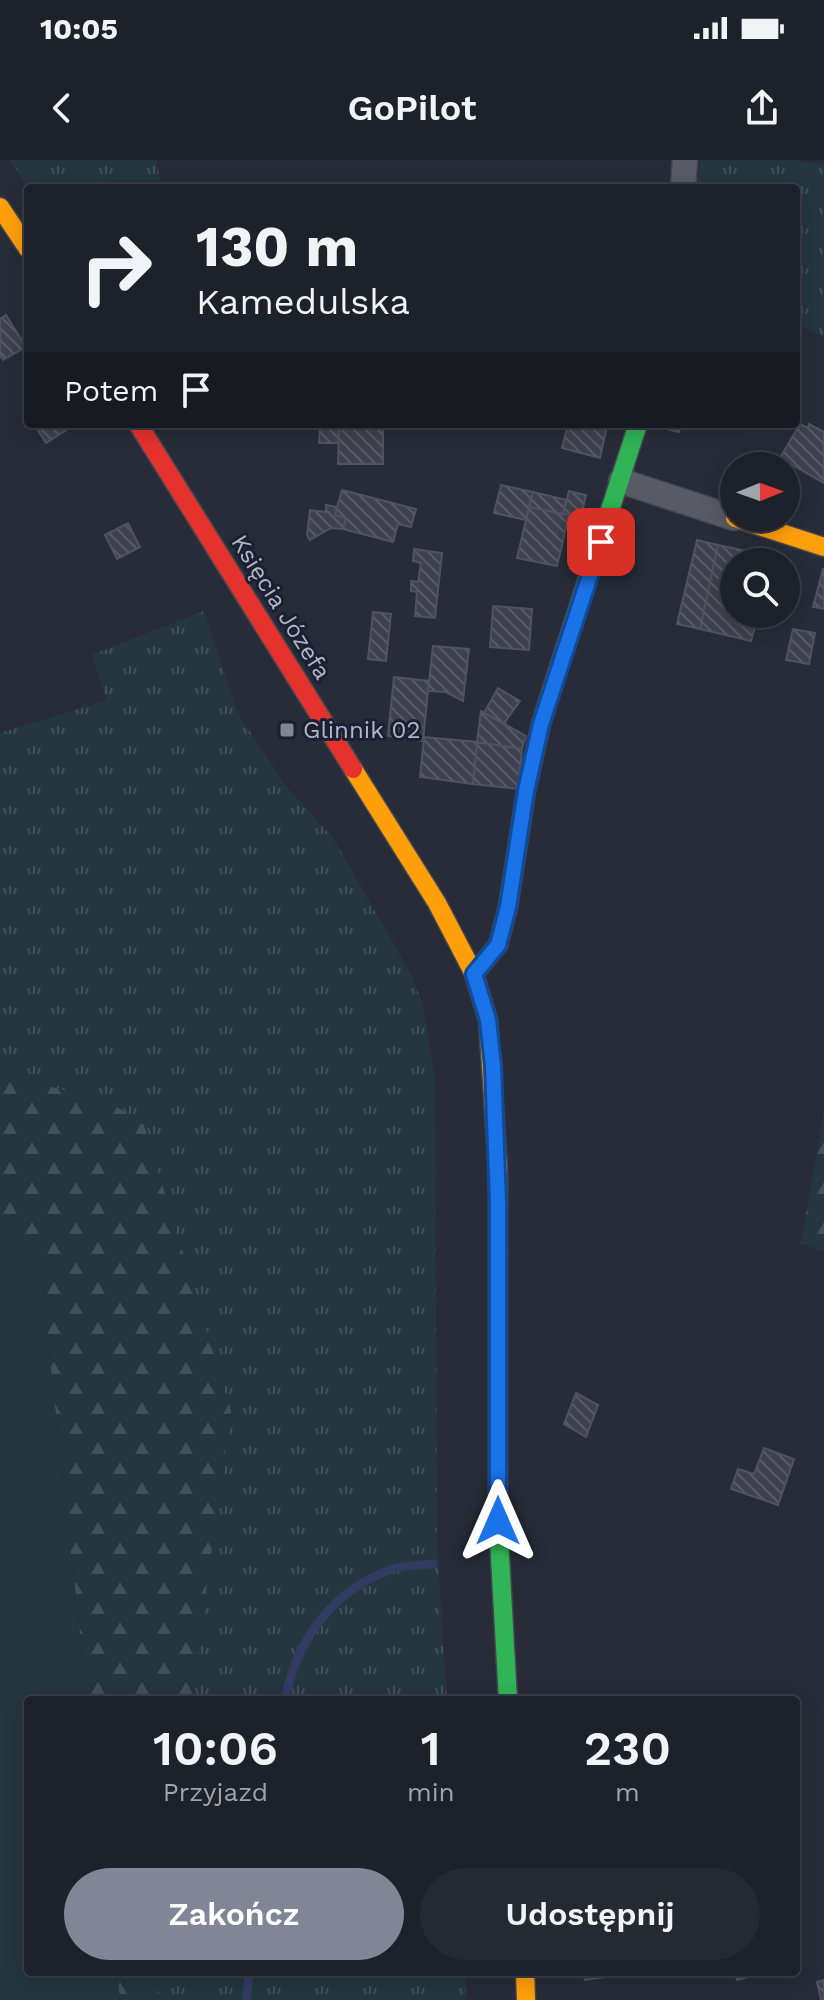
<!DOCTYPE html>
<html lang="pl">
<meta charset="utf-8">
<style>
body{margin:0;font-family:"Work Sans",sans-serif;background:#252932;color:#f1f3f6;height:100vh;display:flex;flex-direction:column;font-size:30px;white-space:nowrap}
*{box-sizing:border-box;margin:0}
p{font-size:26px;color:#a0a3a8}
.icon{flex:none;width:44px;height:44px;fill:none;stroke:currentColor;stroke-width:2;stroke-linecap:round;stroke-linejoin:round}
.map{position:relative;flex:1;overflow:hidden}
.details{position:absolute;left:24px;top:1536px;width:776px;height:280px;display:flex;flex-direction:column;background:#1d212a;border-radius:8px;box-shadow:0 4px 20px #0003,0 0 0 2px #3b3e47}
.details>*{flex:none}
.guide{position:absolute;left:24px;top:24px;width:776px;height:244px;border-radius:8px;box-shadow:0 4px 20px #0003,0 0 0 2px #3b3e47;background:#1d212a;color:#f1f3f6;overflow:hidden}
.needle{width:52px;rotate:89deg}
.controls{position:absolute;left:720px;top:292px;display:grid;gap:16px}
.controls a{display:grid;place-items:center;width:80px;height:80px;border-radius:50%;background:#1d212a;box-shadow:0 4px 20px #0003,0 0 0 2px #3b3e47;font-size:40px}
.pin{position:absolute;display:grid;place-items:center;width:68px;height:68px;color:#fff;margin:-34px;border-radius:16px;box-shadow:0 4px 12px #0006}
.me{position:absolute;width:88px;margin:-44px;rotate:0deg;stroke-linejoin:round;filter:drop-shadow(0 0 6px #0008)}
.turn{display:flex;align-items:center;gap:28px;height:168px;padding:0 40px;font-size:36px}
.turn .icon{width:104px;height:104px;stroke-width:2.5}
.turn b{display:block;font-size:56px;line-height:68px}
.then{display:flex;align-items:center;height:76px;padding:0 40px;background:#0003;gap:16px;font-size:30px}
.eta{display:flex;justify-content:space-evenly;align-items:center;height:136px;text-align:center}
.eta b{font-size:48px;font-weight:600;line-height:56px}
.primary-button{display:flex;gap:16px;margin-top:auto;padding:16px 40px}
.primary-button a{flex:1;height:92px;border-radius:48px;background:#818696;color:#fff;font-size:32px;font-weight:600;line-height:92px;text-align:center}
.primary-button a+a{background:#252932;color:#f1f3f6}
.status{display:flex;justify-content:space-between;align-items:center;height:56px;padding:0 40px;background:#1d212a;direction:ltr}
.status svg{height:22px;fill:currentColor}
header{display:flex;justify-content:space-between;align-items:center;height:104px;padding:0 40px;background:#1d212a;font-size:36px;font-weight:600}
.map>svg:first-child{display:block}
.grass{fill:url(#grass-tufts)}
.forest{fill:url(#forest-firs)}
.garden{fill:#24363e}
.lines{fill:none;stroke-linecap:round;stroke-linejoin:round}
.stream{stroke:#313b61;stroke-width:9}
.building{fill:url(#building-back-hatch);stroke:#50535f;stroke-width:2}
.street-casing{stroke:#444851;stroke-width:27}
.fast-casing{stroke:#444851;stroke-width:21}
.slow-casing{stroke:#444851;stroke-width:21}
.jam-casing{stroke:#444851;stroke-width:21}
.street{stroke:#585a65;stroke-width:24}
.fast{stroke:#30b455;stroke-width:18}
.slow{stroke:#ff9f0a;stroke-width:18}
.jam{stroke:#e5322d;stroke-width:18}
.route-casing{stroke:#114b97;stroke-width:20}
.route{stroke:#1a73e8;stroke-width:14}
.poi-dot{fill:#818696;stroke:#1b2033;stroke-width:3}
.labels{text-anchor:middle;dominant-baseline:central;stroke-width:6;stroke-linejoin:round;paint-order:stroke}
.street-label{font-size:24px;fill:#b1b6c9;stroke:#1b2033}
.poi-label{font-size:24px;fill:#b1b6c9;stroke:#1b2033;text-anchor:start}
</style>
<div class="status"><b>10:05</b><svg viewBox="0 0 49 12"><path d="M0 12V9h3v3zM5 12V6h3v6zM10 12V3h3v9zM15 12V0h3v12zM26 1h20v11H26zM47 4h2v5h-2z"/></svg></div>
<header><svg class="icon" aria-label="back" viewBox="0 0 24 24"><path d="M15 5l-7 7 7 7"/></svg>GoPilot<svg class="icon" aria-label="share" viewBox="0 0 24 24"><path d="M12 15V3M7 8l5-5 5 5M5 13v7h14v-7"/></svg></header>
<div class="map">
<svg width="824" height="1840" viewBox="0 0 824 1840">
<defs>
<pattern id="grass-tufts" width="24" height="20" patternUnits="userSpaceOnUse" patternTransform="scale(2)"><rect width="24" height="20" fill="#24363e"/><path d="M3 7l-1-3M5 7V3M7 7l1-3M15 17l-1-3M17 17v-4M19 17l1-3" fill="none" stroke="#415159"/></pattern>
<pattern id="forest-firs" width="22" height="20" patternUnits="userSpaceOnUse" patternTransform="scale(2)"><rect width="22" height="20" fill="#24363e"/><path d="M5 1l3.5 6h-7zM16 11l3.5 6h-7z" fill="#415159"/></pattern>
<pattern id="building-back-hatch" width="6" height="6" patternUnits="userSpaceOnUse" patternTransform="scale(2)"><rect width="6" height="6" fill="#3f424e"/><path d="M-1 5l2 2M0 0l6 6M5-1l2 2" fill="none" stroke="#585b66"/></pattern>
</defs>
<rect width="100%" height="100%" fill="#272c38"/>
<path class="grass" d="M 10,0 L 157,0 L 160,21 L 108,21 L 57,28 L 28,28 Z
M 700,0 L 792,0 L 824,5 L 824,177 L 796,163 L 796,28 L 696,28 Z
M 204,451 L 238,553 L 286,626 L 333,678 L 411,814 L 423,845 L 435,919 L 437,1387 L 447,1540 L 191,1540 L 231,1251 L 111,943 L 0,913 L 0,573 L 107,540 L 91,495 Z
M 161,1812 L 465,1812 L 466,1840 L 158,1840 Z"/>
<path class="forest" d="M 0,913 L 111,943 L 144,965 L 231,1251 L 191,1540 L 87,1540 L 37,1082 L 0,1068 Z
M 824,951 L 824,1092 L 801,1083 Z
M 117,1812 L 161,1812 L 158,1840 L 120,1840 Z"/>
<path class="garden" d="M 0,1068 L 37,1081 L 87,1540 L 28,1540 L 28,1812 L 117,1812 L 120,1840 L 0,1840 Z"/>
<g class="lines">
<path class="stream" d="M 285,1540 C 297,1478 335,1427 396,1408 C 408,1405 421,1405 433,1404
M 246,1840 L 250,1812"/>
</g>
<path class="building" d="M 6,155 L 26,187 L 3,200 L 0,195 L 0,159 Z
M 34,264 L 69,264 L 71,267 L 46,283 Z
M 320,264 L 339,264 L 338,283 L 319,283 Z
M 339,264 L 383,264 L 383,304 L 338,304 Z
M 568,264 L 607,266 L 600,298 L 562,288 Z
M 664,264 L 681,264 L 679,272 L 663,268 Z
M 800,264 L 808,268 L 809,264 L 824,272 L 824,323 L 780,298 Z
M 501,325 L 533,332 L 526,360 L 494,353 Z
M 342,330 L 416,349 L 411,367 L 398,364 L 393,382 L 343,369 L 346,358 L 335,355 Z
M 569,331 L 586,335 L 579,366 L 568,363 L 569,355 L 563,354 Z
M 533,332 L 567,340 L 563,354 L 529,347 Z
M 326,345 L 337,347 L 335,355 L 346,358 L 343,369 L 331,368 L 310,380 L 307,375 L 310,350 L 326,352 Z
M 529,347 L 569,355 L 557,406 L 517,398 Z
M 128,363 L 140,387 L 117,399 L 105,375 Z
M 697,380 L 718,385 L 700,469 L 677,464 Z
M 718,385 L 756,393 L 753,402 L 734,402 L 734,454 L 762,454 L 757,460 L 751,481 L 700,469 Z
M 414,389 L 442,393 L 435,458 L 415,456 L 417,432 L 411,431 L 411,421 L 418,422 L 421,403 L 413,401 Z
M 756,393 L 774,398 L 773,402 L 753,402 Z
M 823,409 L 824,409 L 824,449 L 813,447 Z
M 493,446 L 532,449 L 529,490 L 490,487 Z
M 373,452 L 391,454 L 386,501 L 368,499 Z
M 793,469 L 815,473 L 809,504 L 786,500 Z
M 433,486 L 469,489 L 463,541 L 446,532 L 428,531 Z
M 394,517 L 429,521 L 423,581 L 388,576 Z
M 498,528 L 520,541 L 505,562 L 506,565 L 484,553 Z
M 481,551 L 526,576 L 522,589 L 477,582 Z
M 424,577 L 477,582 L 473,624 L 420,617 Z
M 477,582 L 522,589 L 518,629 L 473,624 Z
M 576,1233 L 598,1245 L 586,1277 L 564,1264 Z
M 764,1288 L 794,1299 L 778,1345 L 731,1329 L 738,1309 L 754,1314 Z
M 583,1812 L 605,1812 L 606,1817 L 585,1820 Z
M 735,1812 L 768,1812 L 737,1820 Z
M 824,1820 L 824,1840 L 821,1840 L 817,1822 Z"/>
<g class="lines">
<defs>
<path id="street" d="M 683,28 L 685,0
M 621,321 L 734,358"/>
<path id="fast" d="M 560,504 L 638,264
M 498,1092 L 498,1361 L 508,1540"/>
<path id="slow" d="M 0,47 L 28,89
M 735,358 L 824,387
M 353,609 L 437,743 L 474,814 L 488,860 L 498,1010 L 498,1092
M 474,814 L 498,785 L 508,747 L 526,631 L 541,564 L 560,504
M 525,1812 L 526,1840"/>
<path id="jam" d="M 138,264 L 353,609"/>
</defs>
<use href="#street" class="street-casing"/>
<use href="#fast" class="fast-casing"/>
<use href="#slow" class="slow-casing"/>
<use href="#jam" class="jam-casing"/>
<use href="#street" class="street"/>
<use href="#fast" class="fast"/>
<use href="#slow" class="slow"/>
<use href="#jam" class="jam"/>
</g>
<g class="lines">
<defs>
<path id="route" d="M 498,1361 L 498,1042 L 493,906 L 488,860 L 474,814 L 498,785 L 508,747 L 526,631 L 541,564 L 601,382"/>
</defs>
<use href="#route" class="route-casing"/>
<use href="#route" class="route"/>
</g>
<rect class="poi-dot" x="279" y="562" width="16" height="16" rx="4"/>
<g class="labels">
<g class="street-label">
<text transform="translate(281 447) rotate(58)">Księcia Józefa</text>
</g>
<g class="poi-label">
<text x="303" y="570">Glinnik 02</text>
</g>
</g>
</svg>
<div class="controls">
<a><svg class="needle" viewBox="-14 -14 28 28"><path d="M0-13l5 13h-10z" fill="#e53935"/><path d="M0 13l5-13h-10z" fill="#a0a3a8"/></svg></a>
<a><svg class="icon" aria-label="search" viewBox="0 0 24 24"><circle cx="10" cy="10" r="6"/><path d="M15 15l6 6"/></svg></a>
</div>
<div class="pin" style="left:601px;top:382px;background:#d93025"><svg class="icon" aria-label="arrive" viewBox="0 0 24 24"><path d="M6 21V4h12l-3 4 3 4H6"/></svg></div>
<svg class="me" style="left:498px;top:1361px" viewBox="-20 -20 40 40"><path d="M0-17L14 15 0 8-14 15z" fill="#1a73e8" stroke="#fff" stroke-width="4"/></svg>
<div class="guide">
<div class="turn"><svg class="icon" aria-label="right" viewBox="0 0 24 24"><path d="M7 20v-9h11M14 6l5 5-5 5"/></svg><div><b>130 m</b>Kamedulska</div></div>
<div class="then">Potem<svg class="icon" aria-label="arrive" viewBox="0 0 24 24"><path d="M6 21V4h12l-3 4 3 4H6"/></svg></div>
</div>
<section class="details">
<div class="eta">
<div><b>10:06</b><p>Przyjazd</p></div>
<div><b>1</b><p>min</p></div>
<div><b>230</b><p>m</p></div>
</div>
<div class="primary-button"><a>Zakończ</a><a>Udostępnij</a></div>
</section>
</div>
